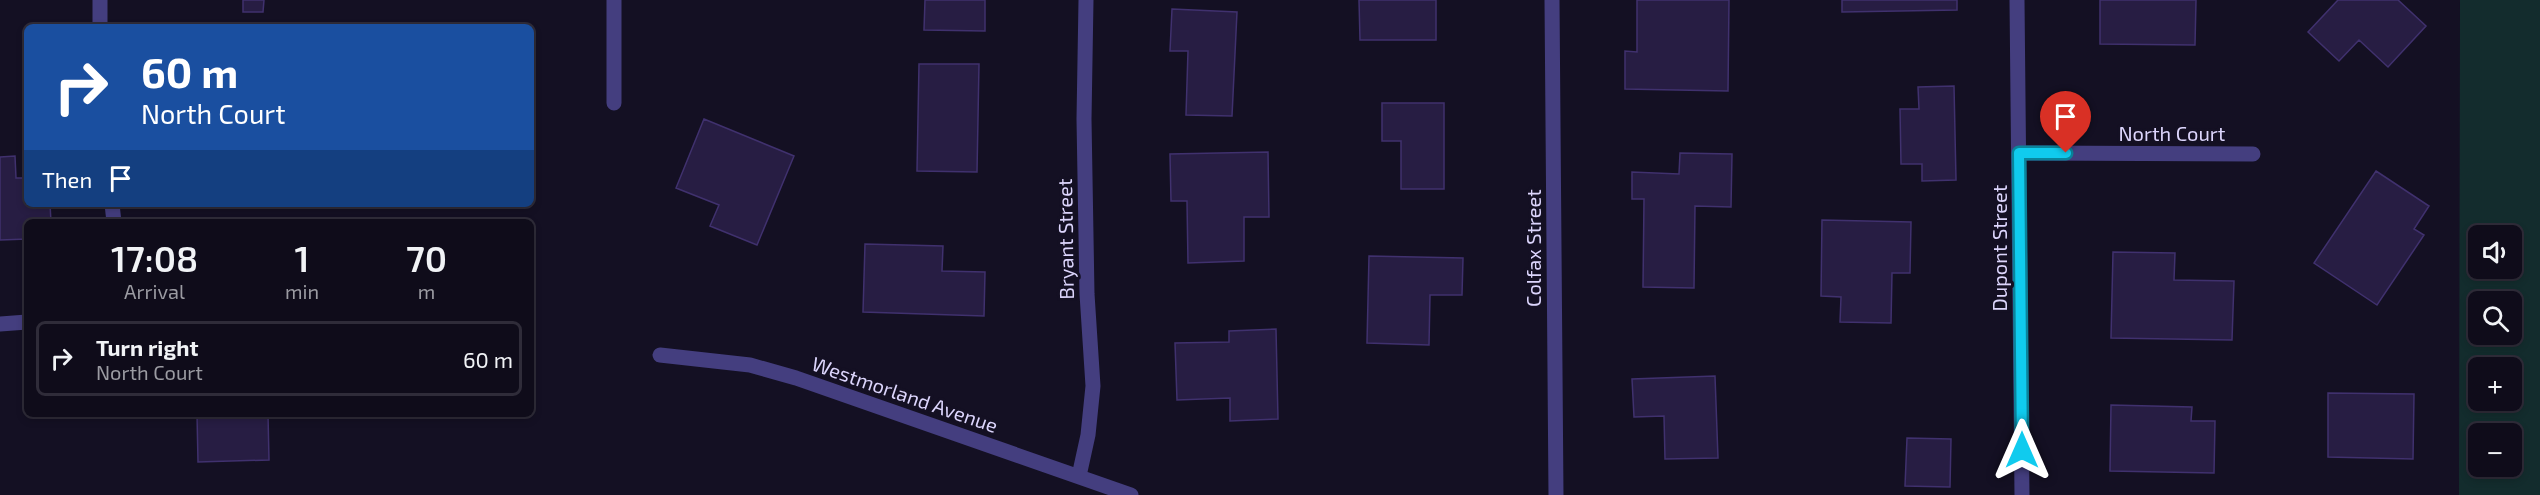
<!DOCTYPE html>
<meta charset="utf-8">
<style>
body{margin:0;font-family:"Exo 2",sans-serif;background:#181523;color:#f1f3f6;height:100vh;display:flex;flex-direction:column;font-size:22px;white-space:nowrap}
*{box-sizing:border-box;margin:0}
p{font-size:20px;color:#9b9ba2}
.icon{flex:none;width:33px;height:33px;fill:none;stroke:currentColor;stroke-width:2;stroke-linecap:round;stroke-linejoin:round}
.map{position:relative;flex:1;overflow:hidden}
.side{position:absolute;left:24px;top:219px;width:510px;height:198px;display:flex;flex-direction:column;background:#0f0c1a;border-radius:9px;box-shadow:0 3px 9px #0003,0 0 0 2px #2f2c39}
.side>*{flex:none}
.banner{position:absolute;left:24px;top:24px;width:510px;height:183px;border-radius:9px;box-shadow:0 3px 9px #0003,0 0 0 2px #2f2c39;background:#1a4fa0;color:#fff;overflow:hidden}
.fabs{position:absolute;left:2468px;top:225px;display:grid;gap:12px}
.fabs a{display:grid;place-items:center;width:54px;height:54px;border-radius:9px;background:#0f0c1a;box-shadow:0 3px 9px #0003,0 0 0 2px #2f2c39;font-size:30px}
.pin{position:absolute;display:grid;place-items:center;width:51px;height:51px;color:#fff;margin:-62px -26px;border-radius:50% 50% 50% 0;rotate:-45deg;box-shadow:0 0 6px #0007}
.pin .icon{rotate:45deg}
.me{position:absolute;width:66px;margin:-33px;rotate:0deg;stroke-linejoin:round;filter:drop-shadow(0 0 4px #0008)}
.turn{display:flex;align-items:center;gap:21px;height:126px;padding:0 18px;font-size:27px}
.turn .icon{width:78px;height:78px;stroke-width:2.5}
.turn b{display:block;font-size:42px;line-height:51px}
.then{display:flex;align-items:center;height:57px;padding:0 18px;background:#0003;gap:12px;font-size:22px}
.eta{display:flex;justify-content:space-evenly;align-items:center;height:102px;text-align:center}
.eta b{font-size:36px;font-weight:600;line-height:42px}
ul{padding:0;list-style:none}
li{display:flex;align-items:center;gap:18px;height:75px;margin:0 12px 9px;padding:0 6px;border:3px solid #2f2c39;border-radius:9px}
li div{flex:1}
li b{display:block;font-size:22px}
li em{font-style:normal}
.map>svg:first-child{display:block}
.green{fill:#132c2d;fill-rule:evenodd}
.building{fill:#271d43;stroke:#40316e;stroke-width:1.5}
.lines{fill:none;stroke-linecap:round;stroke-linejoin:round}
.minor{stroke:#443e7f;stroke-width:15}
.route-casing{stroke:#0a849b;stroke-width:15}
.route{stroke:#10cbee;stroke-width:10}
.labels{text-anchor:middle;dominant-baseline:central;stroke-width:6;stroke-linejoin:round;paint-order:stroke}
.street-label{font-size:20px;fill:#dcd5fc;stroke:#141023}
</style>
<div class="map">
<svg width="2540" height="495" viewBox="0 0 2540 495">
<rect width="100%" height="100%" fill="#141023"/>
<path class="green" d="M 2460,0 L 2540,0 L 2540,495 L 2459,495 ZM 2478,236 L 2511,236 L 2511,268 L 2478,268 ZM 2478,302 L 2511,302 L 2511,334 L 2478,334 ZM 2478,368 L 2511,368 L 2511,400 L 2478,400 ZM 2478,434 L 2511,434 L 2511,466 L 2478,466 Z"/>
<path class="building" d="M 243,0 L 264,0 L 263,12 L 243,12 Z
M 925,0 L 985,0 L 985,31 L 924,30 Z
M 1359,0 L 1436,0 L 1436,40 L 1360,40 Z
M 1637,0 L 1729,0 L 1728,91 L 1625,89 L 1625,51 L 1637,52 Z
M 1842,0 L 1957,0 L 1957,10 L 1842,12 Z
M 2100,0 L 2196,0 L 2195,45 L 2100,44 Z
M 2338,0 L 2398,0 L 2426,26 L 2388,67 L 2359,40 L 2339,61 L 2308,32 Z
M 1172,9 L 1237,12 L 1232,116 L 1186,115 L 1188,51 L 1170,51 Z
M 213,23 L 213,27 L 162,27 L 162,24 Z
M 919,64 L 979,64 L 977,172 L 917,171 Z
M 1954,86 L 1956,180 L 1922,181 L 1922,164 L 1901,164 L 1900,109 L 1919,109 L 1918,87 Z
M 1382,103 L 1444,103 L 1444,189 L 1401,189 L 1401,141 L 1382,141 Z
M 704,119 L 794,156 L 757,245 L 710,226 L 719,205 L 676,188 Z
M 1268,152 L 1269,217 L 1244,217 L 1244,261 L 1188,263 L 1187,201 L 1171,201 L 1170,154 Z
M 1680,153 L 1732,154 L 1731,207 L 1695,206 L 1694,288 L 1643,287 L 1644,199 L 1632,199 L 1632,172 L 1679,174 Z
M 15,156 L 16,178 L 27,178 L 27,204 L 50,204 L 51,222 L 27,222 L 27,239 L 0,240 L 0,157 Z
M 2376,171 L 2429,206 L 2414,229 L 2424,235 L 2377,305 L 2314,263 Z
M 1822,220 L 1911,222 L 1910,273 L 1892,273 L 1891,323 L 1840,322 L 1841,297 L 1821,296 Z
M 865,244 L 943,246 L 942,271 L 985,272 L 984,316 L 863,312 Z
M 2113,252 L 2175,253 L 2174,280 L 2234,281 L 2232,340 L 2111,338 Z
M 1369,256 L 1463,258 L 1462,295 L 1430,295 L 1429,345 L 1367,343 Z
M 1276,329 L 1278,419 L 1230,421 L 1230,398 L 1177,400 L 1175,343 L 1229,342 L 1229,331 Z
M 1715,376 L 1718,458 L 1665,459 L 1664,416 L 1634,417 L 1632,379 Z
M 2328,393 L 2414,394 L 2413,459 L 2328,457 Z
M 2111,405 L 2192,407 L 2191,421 L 2215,421 L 2214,473 L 2110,471 Z
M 197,414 L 268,414 L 269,460 L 198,462 Z
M 1907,438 L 1951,439 L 1950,487 L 1905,486 Z"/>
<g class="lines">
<path class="minor" d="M 100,0 L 100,27
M 614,0 L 614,103
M 1552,0 L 1556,495
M 2017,0 L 2022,495
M 2019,153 L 2253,154
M 112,204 L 114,222
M 0,324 L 27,322
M 660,355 L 750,365 L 796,378 L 1131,495
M 1079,476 L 1088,435 L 1093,386 L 1087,294 L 1084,119 L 1086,0"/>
</g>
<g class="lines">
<defs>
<path id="route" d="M 2022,450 L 2019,153 L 2066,153"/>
</defs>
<use href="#route" class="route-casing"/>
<use href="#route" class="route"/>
</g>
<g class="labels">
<g class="street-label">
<text x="2172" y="133">North Court</text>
<text transform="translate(1065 239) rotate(-91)">Bryant Street</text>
<text transform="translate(1533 248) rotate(-90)">Colfax Street</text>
<text transform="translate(1999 248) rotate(-90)">Dupont Street</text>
<text transform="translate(905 394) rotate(19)">Westmorland Avenue</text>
</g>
</g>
</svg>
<div class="fabs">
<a><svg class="icon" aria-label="sound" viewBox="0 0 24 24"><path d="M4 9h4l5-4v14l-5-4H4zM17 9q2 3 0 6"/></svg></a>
<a><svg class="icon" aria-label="search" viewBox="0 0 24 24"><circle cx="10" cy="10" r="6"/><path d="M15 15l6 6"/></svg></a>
<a>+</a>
<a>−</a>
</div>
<div class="pin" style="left:2066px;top:153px;background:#d93025"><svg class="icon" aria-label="arrive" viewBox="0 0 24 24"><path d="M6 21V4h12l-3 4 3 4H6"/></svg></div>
<svg class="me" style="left:2022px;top:450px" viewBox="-20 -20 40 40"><path d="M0-17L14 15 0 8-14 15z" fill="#10cbee" stroke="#fff" stroke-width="4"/></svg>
<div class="banner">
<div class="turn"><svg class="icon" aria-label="right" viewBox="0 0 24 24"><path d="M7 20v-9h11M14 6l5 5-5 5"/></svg><div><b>60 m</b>North Court</div></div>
<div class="then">Then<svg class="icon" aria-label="arrive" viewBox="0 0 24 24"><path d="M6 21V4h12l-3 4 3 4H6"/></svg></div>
</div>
<section class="side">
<div class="eta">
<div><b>17:08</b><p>Arrival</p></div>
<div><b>1</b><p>min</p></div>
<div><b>70</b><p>m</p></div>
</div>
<ul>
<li><svg class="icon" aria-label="right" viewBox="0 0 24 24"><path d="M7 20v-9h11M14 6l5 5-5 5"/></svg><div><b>Turn right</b><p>North Court</p></div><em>60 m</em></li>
</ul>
</section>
</div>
